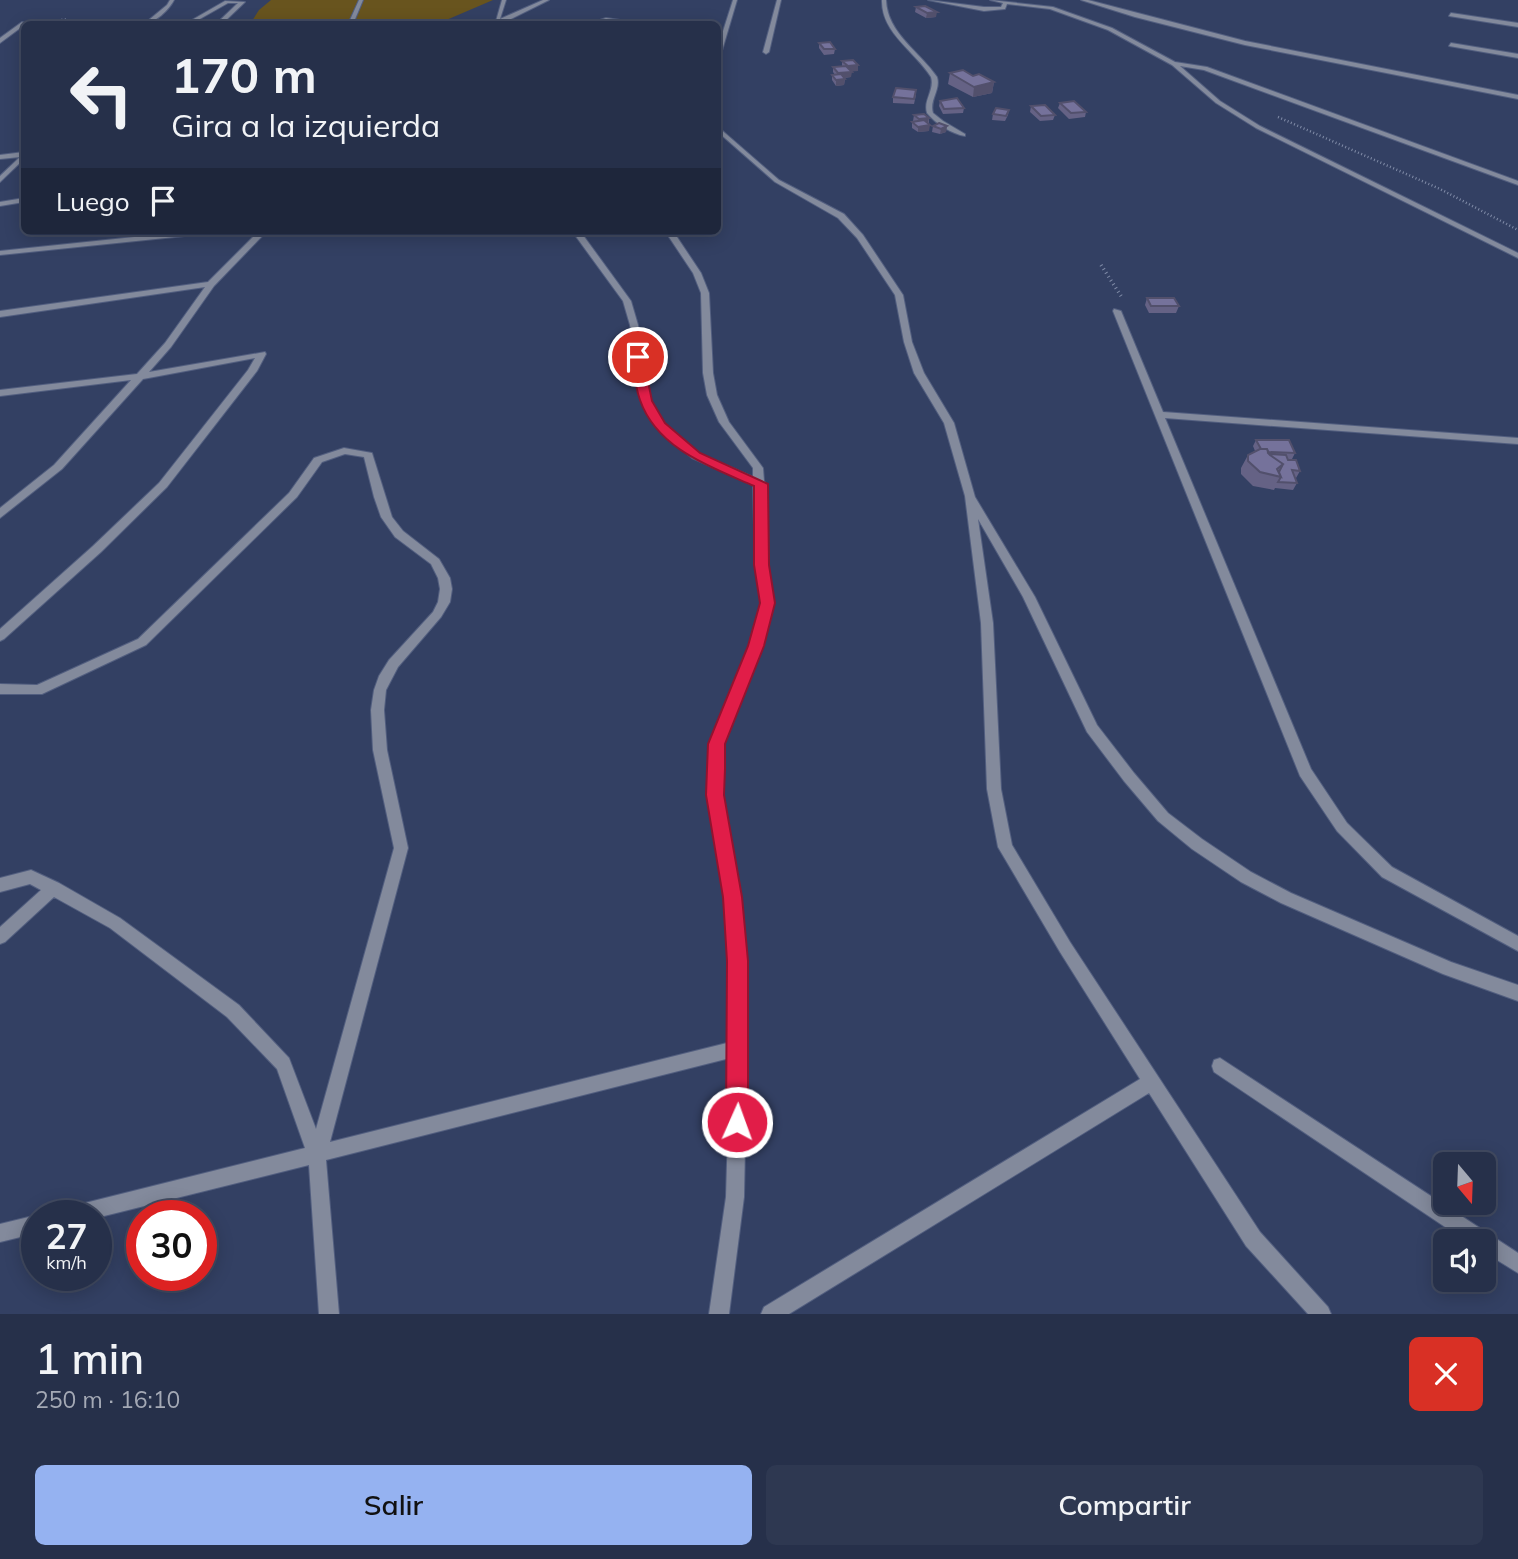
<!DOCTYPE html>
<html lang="es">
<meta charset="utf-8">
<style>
body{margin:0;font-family:Mulish,sans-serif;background:#2e3851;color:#f1f3f6;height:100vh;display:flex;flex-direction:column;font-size:26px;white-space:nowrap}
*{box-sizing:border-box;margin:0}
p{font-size:23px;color:#a4a9b5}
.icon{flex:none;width:38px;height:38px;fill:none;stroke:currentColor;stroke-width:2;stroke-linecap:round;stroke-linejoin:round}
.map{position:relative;height:1314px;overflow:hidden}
.drawer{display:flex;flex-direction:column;background:#26304a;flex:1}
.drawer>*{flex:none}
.banner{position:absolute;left:21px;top:21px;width:700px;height:214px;border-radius:10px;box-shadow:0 4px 18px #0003,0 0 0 2px #424b62;background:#26304a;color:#f1f3f6;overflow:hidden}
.needle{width:46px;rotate:161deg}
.tools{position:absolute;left:1433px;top:1152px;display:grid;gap:14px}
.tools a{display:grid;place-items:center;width:63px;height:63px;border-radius:10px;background:#26304a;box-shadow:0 4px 18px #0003,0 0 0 2px #424b62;font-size:35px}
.speed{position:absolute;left:21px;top:1200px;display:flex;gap:14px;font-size:35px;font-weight:700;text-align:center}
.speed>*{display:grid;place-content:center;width:91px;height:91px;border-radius:50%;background:#26304a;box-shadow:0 4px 18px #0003,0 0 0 2px #424b62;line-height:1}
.speed small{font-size:18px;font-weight:400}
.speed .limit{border:10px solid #d22;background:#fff;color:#111}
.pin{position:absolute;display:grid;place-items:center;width:60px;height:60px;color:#fff;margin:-30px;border:4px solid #fff;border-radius:50%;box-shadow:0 2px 7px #0007}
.me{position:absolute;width:77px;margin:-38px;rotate:2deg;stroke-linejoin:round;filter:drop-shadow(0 0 5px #0008)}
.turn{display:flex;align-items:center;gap:24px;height:147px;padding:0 35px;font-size:32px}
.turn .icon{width:91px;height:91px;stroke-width:2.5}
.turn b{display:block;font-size:49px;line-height:60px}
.then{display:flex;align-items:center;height:66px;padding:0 35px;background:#0003;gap:14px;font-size:26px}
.round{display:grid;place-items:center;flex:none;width:74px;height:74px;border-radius:10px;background:#2e3851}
.headline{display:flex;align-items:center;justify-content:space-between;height:119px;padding:0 35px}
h1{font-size:42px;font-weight:600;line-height:52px}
.action{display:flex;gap:14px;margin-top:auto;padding:14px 35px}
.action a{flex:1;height:80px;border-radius:10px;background:#95b2f1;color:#111;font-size:28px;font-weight:600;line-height:80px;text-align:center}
.action a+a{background:#2e3851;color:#f1f3f6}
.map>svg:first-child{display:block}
.green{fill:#68541e}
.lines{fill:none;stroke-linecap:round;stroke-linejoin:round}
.minor-casing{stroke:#525e7f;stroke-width:2}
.path-far2{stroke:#818ca8;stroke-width:2;stroke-dasharray:1 2.5;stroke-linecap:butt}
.path-far1{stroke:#818ca8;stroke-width:2.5;stroke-dasharray:1 2.5;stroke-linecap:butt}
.path{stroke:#818ca8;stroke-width:3.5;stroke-dasharray:1 3.5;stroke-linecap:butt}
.minor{fill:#838a9c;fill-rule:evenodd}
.wall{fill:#656285}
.shaded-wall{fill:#52506c}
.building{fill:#75729b;stroke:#52506c;stroke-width:2}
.route{fill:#e11d48;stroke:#92132f;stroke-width:2}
</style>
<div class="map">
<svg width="1518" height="1314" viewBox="0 0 1518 1314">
<rect width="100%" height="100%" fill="#334063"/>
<path class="green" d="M 271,0 L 493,0 L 437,24 L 250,24 L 259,10 Z"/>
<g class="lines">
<defs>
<path id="minor" d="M 170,0 L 174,0 C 169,10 155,23 144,24 L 167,5 Z
M 359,0 L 363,0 L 353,24 L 301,24 L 350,20 Z
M 502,0 L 506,0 L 500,19 L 543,0 L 549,0 L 503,23 L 492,24 L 496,21 Z
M 733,0 L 737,0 L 721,54 L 718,56 L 718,47 Z
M 777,0 L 781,0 L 769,52 L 766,54 L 763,52 Z
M 882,0 L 886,0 C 887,33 920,52 937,77 C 941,90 929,100 933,113 L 943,121 L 965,134 L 965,136 C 952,134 936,124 927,113 C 923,100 935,90 931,77 C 915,51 881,33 882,0 Z
M 928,0 L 984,7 L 1001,7 L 1003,3 L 990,0 L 1053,7 L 1112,28 L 1175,62 L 1207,67 L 1518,181 L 1518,185 L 1204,70 L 1180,66 L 1220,101 L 1260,126 L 1518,253 L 1518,258 L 1256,128 L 1216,103 L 1172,65 L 1108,30 L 1050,9 L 1007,4 L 1005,9 L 984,11 Z
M 1081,0 L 1088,0 L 1245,41 L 1518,95 L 1518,99 L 1245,45 L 1135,17 Z
M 225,1 L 245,2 L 222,24 L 216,24 L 238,3 L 228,3 L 191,24 L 185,24 Z
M 1451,13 L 1518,23 L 1518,27 L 1449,16 Z
M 606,18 L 634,22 L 637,24 L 606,22 L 588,24 Z
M 22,22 L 27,23 L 0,43 L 0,38 Z
M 1451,43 L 1518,54 L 1518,58 L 1449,46 Z
M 718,127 L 779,180 L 844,214 L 863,235 L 903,295 L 912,342 L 924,373 L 954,423 L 975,497 L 1035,597 L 1097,725 L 1134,773 L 1168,813 L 1202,839 L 1251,872 L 1291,893 L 1451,962 L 1518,985 L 1518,1001 L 1443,974 L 1281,903 L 1241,882 L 1192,849 L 1158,821 L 1124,781 L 1087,732 L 1023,597 L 978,519 L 993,623 L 1001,789 L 1012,845 L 1070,942 L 1260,1232 L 1328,1307 L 1331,1314 L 1308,1314 L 1246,1246 L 1149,1093 L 789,1314 L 761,1314 L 764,1307 L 1140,1079 L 1060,952 L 998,847 L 987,789 L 981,623 L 965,496 L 944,423 L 914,373 L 904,342 L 895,295 L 857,238 L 838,218 L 775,182 L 718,132 Z
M 24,152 L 24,159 L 0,182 L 0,176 L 20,157 L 0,159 L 0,155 Z
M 24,198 L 24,202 L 0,206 L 0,202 Z
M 192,231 L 218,231 L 214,233 L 0,255 L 0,251 Z
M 259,231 L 267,231 L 214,286 L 171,347 L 149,372 L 265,352 L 266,354 L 257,371 L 167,487 L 101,552 L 4,639 L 0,641 L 0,629 L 93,546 L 159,483 L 248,370 L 255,358 L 143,379 L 62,469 L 0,518 L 0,508 L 54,465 L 131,380 L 0,396 L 0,390 L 137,374 L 165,343 L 205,287 L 0,317 L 0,311 L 208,282 Z
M 572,231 L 580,231 L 631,301 L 638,325 L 651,401 L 664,424 L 700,454 L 753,477 L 753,468 L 719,422 L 707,395 L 703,373 L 701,293 L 693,273 L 665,231 L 673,231 L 701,273 L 709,293 L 713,373 L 717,395 L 729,422 L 763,468 L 764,481 L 766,484 L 764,487 L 767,565 L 773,603 L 762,646 L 724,744 L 722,795 L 739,897 L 746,961 L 747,1048 L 744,1197 L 729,1314 L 709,1314 L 726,1197 L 730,1058 L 326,1160 L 339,1314 L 319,1314 L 309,1165 L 96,1218 L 96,1216 L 60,1216 L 62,1209 L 69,1207 L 305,1148 L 277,1069 L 227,1017 L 110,928 L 54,897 L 5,942 L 0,944 L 0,927 L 41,890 L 30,884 L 0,892 L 0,878 L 31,870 L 59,883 L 120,918 L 239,1005 L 289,1058 L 316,1129 L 394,848 L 373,750 L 371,710 L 374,690 L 379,676 L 389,660 L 433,612 L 438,602 L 440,589 L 438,578 L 431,564 L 395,537 L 381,517 L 374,497 L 364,457 L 345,454 L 322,462 L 297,497 L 146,645 L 42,694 L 0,694 L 0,684 L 37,685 L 138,639 L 289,493 L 314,458 L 344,448 L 372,453 L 392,517 L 403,531 L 439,559 L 450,578 L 452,589 L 450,602 L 441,617 L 398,667 L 386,690 L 384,710 L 387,750 L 408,848 L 330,1142 L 731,1042 L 730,961 L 725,897 L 708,795 L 710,744 L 750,646 L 761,603 L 755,565 L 753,485 L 692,458 L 657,428 L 641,401 L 630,325 L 623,301 Z
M 1114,309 L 1121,311 L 1163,412 L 1518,438 L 1518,444 L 1165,418 L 1311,769 L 1347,823 L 1392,867 L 1518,936 L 1518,951 L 1382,877 L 1337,831 L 1300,776 L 1113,311 Z
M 1220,1058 L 1518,1253 L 1518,1273 L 1484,1252 L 1484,1241 L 1466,1241 L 1214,1072 L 1212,1066 L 1214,1060 Z
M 37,1215 L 41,1216 L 37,1216 L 37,1233 L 0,1242 L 0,1224 Z"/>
</defs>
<use href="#minor" class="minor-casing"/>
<path class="path-far2" d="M 37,22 L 68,19"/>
<path class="path-far1" d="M 1278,117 L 1440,189 L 1518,230"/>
<path class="path" d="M 1101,265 L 1123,299"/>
<use href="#minor" class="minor"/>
</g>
<path class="wall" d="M 916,7 L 936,17 L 926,18 L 915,12 Z
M 819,43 L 835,49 L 834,54 L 824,55 L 819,48 Z
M 842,61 L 858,71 L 851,71 L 851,77 L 844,78 L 845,79 L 844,85 L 836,86 L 832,80 L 832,75 L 835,75 L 833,72 L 833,67 L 842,66 Z
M 950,73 L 973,76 L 994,82 L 992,93 L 973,97 L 948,84 Z
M 916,95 L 914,104 L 893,103 L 893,97 Z
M 940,101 L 964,108 L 963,113 L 943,114 L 939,106 Z
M 1060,103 L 1086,112 L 1085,117 L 1069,119 L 1058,108 Z
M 1031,106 L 1055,115 L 1053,120 L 1040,121 L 1030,112 Z
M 1009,110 L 1008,115 L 1005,121 L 992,120 L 993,114 Z
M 914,115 L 929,118 L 929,131 L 918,132 L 912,128 L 912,122 L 914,122 L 913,121 Z
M 933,126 L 947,126 L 946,132 L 940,134 L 932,132 Z
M 1147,298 L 1179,306 L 1176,313 L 1149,313 L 1145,305 Z
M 1256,440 L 1295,453 L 1292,459 L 1288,459 L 1300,471 L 1296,478 L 1294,478 L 1297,483 L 1293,490 L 1275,488 L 1274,490 L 1253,486 L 1241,474 L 1241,468 L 1248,455 L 1255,451 L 1253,446 Z"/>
<path class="shaded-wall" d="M 937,12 L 936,17 L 926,18 L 927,13 Z
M 858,65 L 858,71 L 847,72 L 848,66 Z
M 852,72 L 851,77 L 838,79 L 838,73 Z
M 845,79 L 844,85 L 836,86 L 836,80 Z
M 994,82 L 992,93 L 973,97 L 974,87 Z
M 929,118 L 928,123 L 918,125 L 919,119 Z
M 930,125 L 929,131 L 918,132 L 918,127 Z
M 947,126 L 946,132 L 940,134 L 941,129 Z"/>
<path class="building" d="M 925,6 L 937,12 L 927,13 L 916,7 Z
M 830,42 L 835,49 L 824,49 L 819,43 Z
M 853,60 L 858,65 L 848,66 L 842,61 Z
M 846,66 L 852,72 L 838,73 L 833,67 Z
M 963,70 L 973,76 L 979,74 L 994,82 L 974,87 L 950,73 Z
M 841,74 L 845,79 L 836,80 L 832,75 Z
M 896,88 L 916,90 L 914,99 L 893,97 Z
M 957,98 L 964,108 L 944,109 L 940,101 Z
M 1074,101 L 1086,112 L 1071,113 L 1060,103 Z
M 1045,105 L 1055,115 L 1041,116 L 1031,106 Z
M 996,108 L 1009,110 L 1006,116 L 993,114 Z
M 924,114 L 929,118 L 919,119 L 914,115 Z
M 924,120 L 930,125 L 918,127 L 912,122 Z
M 939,123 L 947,126 L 941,129 L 933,126 Z
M 1147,298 L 1174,298 L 1179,306 L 1151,306 Z
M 1256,440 L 1289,440 L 1295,453 L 1268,452 L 1267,449 L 1261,449 Z
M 1260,449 L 1267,449 L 1270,455 L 1283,464 L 1277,469 L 1281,477 L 1260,472 L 1248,461 L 1248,455 Z
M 1269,454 L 1286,455 L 1288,460 L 1296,460 L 1300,471 L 1292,470 L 1297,483 L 1278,482 L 1281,477 L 1279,472 L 1283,464 L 1270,455 Z"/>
<path class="route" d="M 638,354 L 643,357 L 652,401 L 665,423 L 700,453 L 768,484 L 769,565 L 775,603 L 764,646 L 725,744 L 725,769 L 724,795 L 742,897 L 748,961 L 748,1122 L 745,1130 L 737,1134 L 729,1130 L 726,1122 L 727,961 L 723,897 L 706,795 L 707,769 L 708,744 L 748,646 L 760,603 L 754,565 L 754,486 C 711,467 657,449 640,400 C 635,387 634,371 632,357 Z"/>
</svg>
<div class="tools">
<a><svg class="needle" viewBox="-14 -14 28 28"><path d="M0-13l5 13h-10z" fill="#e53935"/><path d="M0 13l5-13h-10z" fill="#a4a9b5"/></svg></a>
<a><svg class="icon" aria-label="sound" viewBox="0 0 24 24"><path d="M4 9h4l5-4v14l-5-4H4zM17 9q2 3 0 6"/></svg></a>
</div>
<div class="speed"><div>27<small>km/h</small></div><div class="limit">30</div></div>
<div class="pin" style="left:638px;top:357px;background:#d93025"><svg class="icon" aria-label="arrive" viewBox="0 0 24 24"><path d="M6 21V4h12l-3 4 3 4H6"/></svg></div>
<svg class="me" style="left:737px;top:1122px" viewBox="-20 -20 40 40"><circle r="17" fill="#e11d48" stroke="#fff" stroke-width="3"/><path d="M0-11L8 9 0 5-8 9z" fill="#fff"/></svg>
<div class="banner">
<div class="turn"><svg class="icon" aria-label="left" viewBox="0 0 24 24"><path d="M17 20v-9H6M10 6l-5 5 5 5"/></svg><div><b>170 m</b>Gira a la izquierda</div></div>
<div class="then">Luego<svg class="icon" aria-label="arrive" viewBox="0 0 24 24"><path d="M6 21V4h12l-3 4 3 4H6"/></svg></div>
</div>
</div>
<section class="drawer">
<div class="headline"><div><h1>1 min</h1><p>250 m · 16:10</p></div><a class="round" style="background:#d93025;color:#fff"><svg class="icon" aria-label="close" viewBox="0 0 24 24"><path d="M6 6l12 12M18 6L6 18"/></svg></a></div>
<div class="action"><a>Salir</a><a>Compartir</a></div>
</section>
